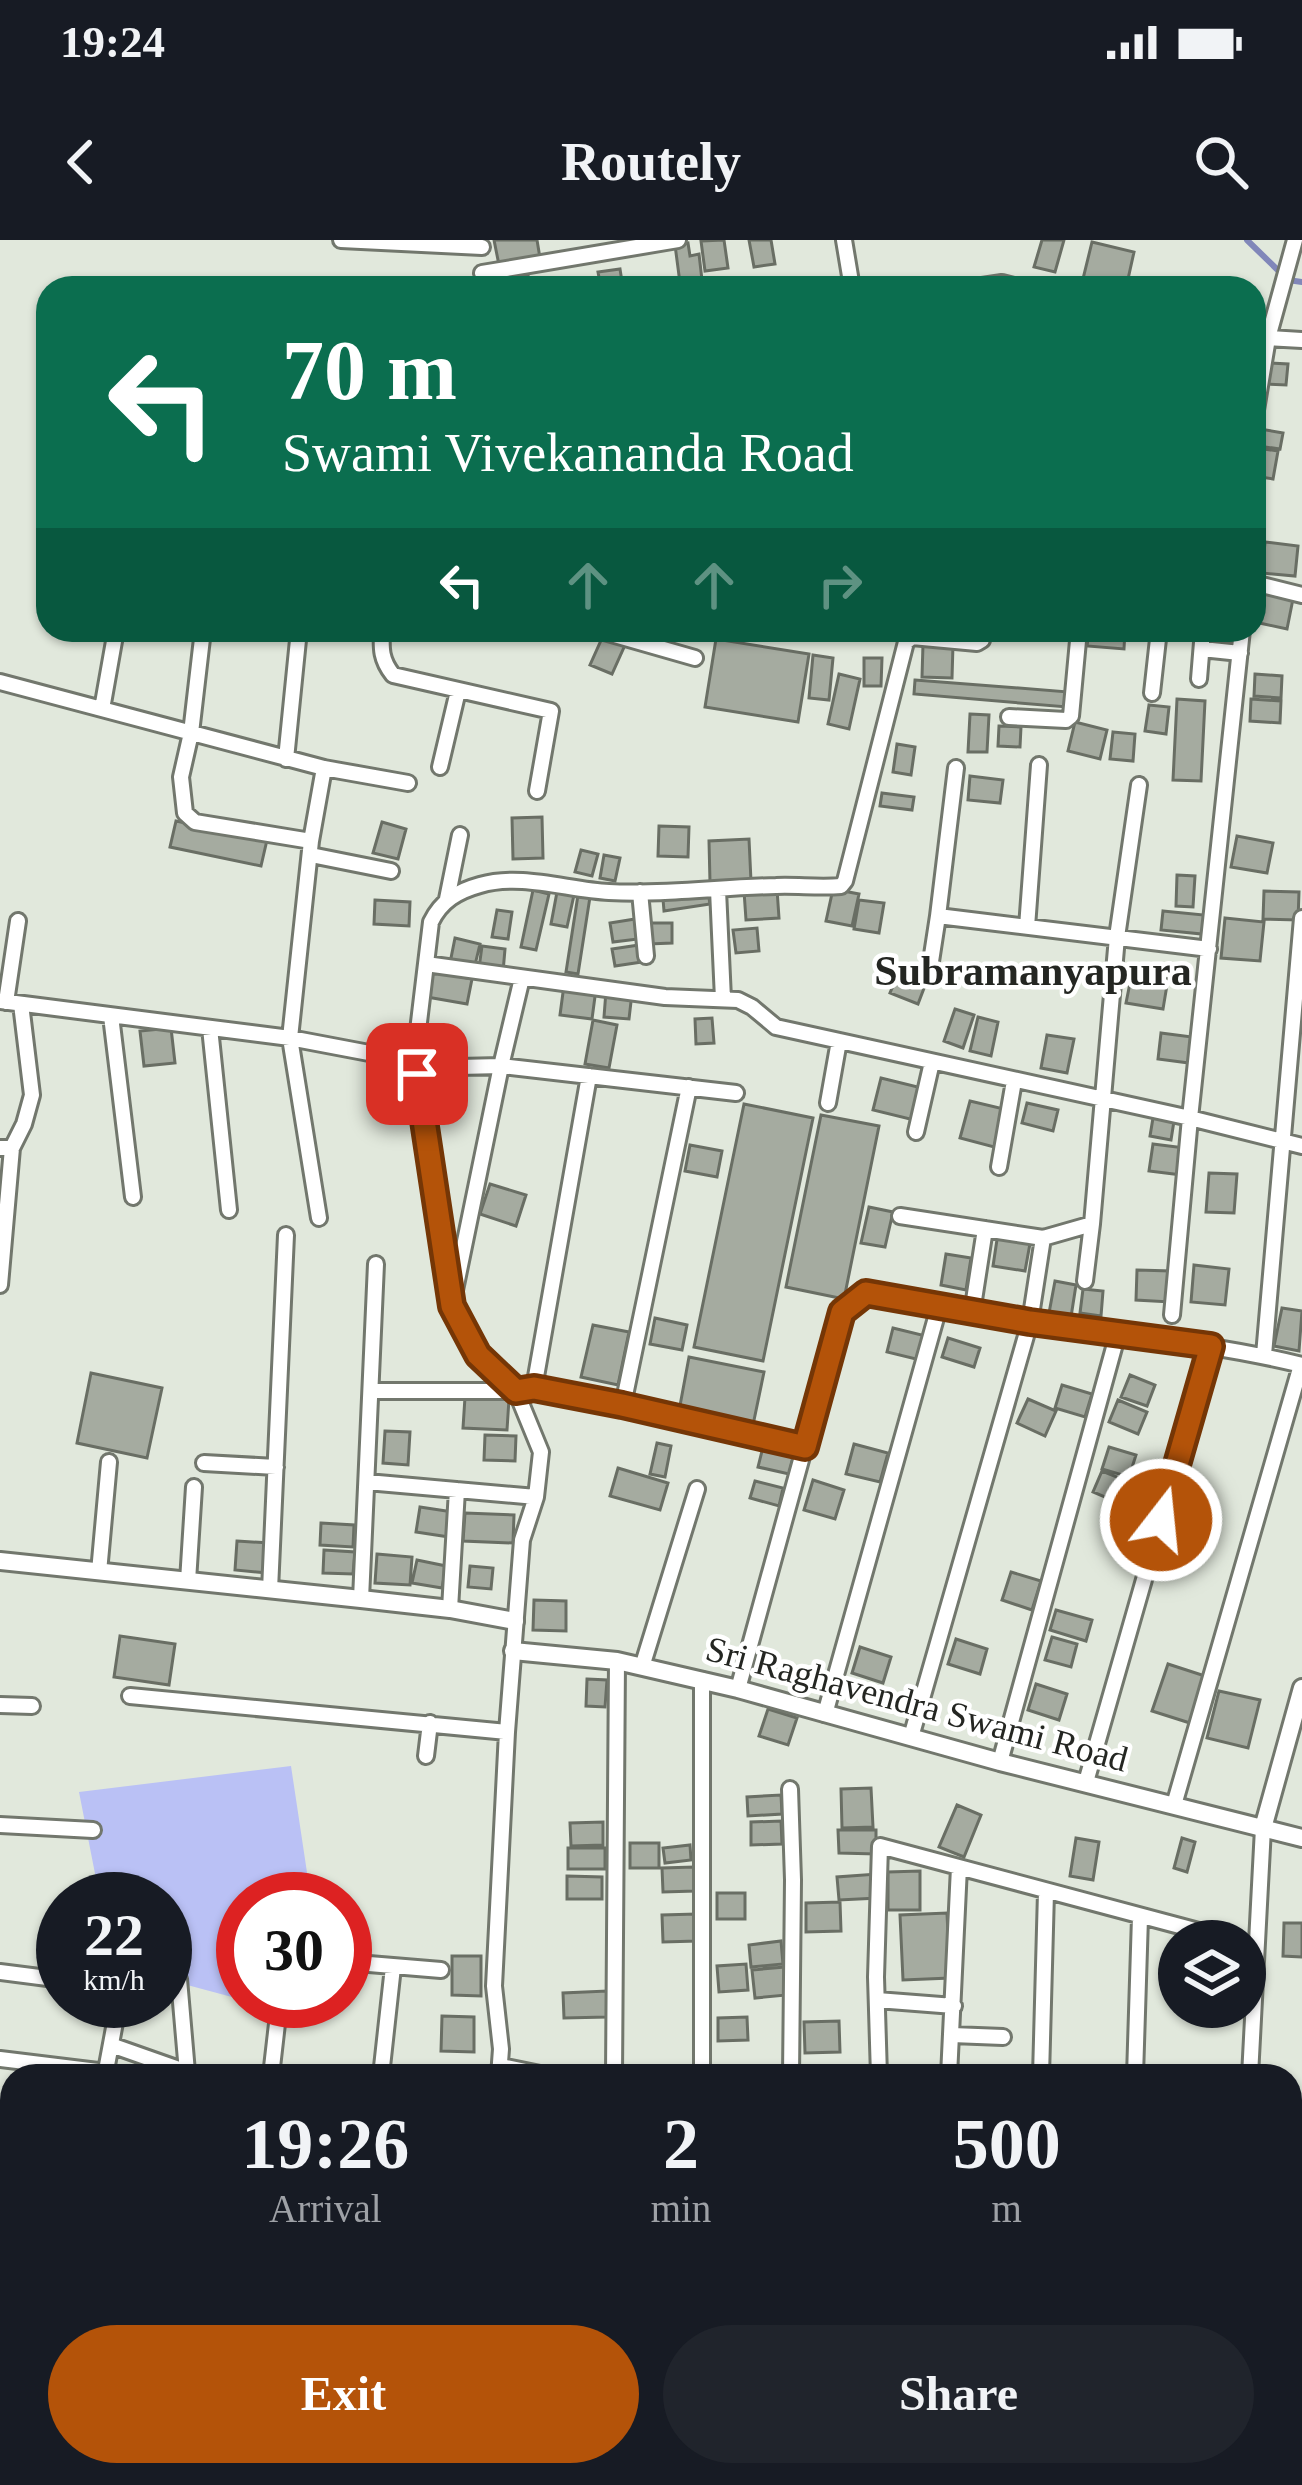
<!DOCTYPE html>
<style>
body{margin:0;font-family:"Times New Roman",serif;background:#20242c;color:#f1f3f6;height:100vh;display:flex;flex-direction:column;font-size:45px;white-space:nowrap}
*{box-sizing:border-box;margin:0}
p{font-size:39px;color:#9ea1a6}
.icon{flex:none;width:66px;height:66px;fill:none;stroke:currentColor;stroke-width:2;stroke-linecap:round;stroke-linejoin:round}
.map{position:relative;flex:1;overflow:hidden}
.panel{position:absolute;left:0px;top:1824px;width:1302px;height:423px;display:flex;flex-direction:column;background:#171b24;border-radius:36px 36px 0 0;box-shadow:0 3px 9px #0004}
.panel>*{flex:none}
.banner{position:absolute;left:36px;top:36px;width:1230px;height:366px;border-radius:36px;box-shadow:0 3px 9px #0004;background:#0b6e4f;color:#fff;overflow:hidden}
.tools{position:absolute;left:1158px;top:1680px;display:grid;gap:24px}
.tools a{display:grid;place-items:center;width:108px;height:108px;border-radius:50%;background:#171b24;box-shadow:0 3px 9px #0004;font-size:60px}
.speed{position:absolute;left:36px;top:1632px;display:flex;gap:24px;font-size:60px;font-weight:700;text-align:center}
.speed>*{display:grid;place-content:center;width:156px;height:156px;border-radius:50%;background:#171b24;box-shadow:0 3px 9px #0004;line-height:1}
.speed small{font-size:30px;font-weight:400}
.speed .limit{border:18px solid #d22;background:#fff;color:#111}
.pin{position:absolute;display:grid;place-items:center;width:102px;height:102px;color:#fff;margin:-51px;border-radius:24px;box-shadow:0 6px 18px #0006}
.me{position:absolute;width:132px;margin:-66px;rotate:16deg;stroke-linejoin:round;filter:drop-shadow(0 0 9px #0008)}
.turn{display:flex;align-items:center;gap:42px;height:252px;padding:0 48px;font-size:54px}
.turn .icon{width:156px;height:156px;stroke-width:2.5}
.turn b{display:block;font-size:84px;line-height:102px}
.lanes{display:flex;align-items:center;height:114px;padding:0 48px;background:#0003;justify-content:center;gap:60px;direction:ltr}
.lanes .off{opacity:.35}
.eta{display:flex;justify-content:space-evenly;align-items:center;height:204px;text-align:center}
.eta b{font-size:72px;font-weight:600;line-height:84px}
.primary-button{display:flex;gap:24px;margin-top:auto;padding:24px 48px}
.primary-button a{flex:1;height:138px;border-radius:72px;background:#b45309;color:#fff;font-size:48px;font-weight:600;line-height:138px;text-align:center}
.primary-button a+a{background:#20242c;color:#f1f3f6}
.status{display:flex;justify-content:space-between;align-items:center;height:84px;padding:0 60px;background:#171b24;direction:ltr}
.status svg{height:33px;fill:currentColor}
header{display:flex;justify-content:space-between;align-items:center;height:156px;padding:0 48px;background:#171b24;font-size:54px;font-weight:600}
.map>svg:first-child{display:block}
.green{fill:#bac1f5}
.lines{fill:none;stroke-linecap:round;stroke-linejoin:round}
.stream{stroke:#8187b9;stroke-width:6}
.building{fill:#a5aba0;stroke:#696e64;stroke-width:3}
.minor-casing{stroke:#72776d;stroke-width:20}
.tertiary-casing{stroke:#72776d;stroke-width:22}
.minor{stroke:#fff;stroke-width:14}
.tertiary{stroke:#fff;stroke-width:16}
.route-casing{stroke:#753606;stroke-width:30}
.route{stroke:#b45309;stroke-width:21}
.labels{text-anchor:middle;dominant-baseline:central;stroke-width:9;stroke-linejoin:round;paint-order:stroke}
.street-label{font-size:36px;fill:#242622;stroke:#fff}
.quarter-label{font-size:42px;font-weight:bold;fill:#242622;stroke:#fff}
</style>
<div class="status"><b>19:24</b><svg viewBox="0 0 49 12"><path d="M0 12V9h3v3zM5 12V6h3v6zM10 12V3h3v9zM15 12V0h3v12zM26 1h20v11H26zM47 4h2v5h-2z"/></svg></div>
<header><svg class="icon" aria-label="back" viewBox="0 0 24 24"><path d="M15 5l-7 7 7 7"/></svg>Routely<svg class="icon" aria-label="search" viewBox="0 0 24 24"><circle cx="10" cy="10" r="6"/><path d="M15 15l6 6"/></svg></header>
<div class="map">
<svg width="1302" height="2245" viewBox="0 0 1302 2245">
<rect width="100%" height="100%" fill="#e1e8dc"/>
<path class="green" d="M 291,1526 L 311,1659 L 243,1659 L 243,1760 L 165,1739 L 165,1659 L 100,1659 L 79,1552 Z"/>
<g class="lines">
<path class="stream" d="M 1247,0 L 1288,40 L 1302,42"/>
</g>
<path class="building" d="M 494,0 L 537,0 L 540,18 L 499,25 Z
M 724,0 L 728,28 L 705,31 L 701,1 Z
M 749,0 L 771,0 L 775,24 L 754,27 Z
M 1042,0 L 1064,0 L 1055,32 L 1034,27 Z
M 1092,2 L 1134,12 L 1126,48 L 1103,48 L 1082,43 Z
M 688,3 L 690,16 L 699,14 L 702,40 L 680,43 L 675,5 Z
M 620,29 L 623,48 L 601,48 L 598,32 Z
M 528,35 L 530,48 L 495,48 L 494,39 Z
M 1268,123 L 1288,124 L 1286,145 L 1267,144 Z
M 1260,189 L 1283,193 L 1280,209 L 1258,206 Z
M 1257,208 L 1278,211 L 1273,239 L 1254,236 Z
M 1265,302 L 1298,306 L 1295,336 L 1262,333 Z
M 1261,352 L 1293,359 L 1287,389 L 1255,382 Z
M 1089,390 L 1125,390 L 1124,409 L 1087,406 Z
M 603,396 L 625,405 L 612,434 L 590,425 Z
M 716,399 L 809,414 L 798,482 L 705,467 Z
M 923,404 L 953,405 L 952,438 L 922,437 Z
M 813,415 L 833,418 L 829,460 L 809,458 Z
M 864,418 L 882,418 L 881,446 L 864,446 Z
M 839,434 L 860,439 L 849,489 L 828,484 Z
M 1255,434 L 1282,436 L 1281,458 L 1254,456 Z
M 915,440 L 1069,452 L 1067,467 L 914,454 Z
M 1177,459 L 1205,461 L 1201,541 L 1173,540 Z
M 1251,459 L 1281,461 L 1280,483 L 1250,481 Z
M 1149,465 L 1169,467 L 1166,494 L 1145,491 Z
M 970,474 L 989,475 L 987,512 L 968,512 Z
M 1075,482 L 1107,490 L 1100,519 L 1068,511 Z
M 999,486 L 1021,487 L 1020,507 L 998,506 Z
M 1113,492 L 1135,494 L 1133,521 L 1110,519 Z
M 897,504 L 915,507 L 911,535 L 893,532 Z
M 970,536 L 1003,540 L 1000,563 L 968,560 Z
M 882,553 L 914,557 L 912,570 L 880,566 Z
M 542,577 L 543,618 L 513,619 L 512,578 Z
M 176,581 L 267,600 L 261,626 L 170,607 Z
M 382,582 L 406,589 L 398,619 L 373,613 Z
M 659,586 L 689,587 L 688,617 L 658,616 Z
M 1237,596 L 1273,603 L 1267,633 L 1231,627 Z
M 749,599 L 751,641 L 710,642 L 709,601 Z
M 581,610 L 598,614 L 592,636 L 575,632 Z
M 604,615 L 620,618 L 615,641 L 600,638 Z
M 1177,635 L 1195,636 L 1193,667 L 1176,666 Z
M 777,649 L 779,678 L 746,680 L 744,651 Z
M 833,649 L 859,654 L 852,686 L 826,681 Z
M 533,650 L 549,654 L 536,710 L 521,707 Z
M 1264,651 L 1299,652 L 1298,680 L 1263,679 Z
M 557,652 L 574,655 L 567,687 L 551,684 Z
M 708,652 L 710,664 L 664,671 L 663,659 Z
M 578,655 L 590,657 L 578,734 L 566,732 Z
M 375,660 L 410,662 L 409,686 L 374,684 Z
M 859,660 L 884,663 L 879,693 L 854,689 Z
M 497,670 L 512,672 L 508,699 L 492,697 Z
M 1163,671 L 1204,675 L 1202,694 L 1161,690 Z
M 1225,678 L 1264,682 L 1260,721 L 1221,718 Z
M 635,679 L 638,699 L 613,702 L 610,683 Z
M 648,683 L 672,683 L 672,703 L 649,704 Z
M 757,688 L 759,711 L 736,713 L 733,690 Z
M 455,698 L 480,704 L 474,729 L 450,723 Z
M 639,705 L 642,722 L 615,726 L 612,709 Z
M 482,706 L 505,709 L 503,732 L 479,728 Z
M 902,724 L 929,735 L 918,764 L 890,753 Z
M 432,731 L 472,739 L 467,764 L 427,757 Z
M 1132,733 L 1168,739 L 1163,769 L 1126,763 Z
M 564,745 L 596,749 L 592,779 L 560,775 Z
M 606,751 L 632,753 L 629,779 L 604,777 Z
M 955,769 L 974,775 L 963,808 L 944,801 Z
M 978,777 L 998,782 L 991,816 L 970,811 Z
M 712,778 L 714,803 L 696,804 L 695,779 Z
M 593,780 L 617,785 L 609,828 L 585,824 Z
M 171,788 L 175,823 L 144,826 L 140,791 Z
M 1161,793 L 1192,797 L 1189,823 L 1158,819 Z
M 1047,795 L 1074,799 L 1067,833 L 1041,828 Z
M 881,838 L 922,848 L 914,880 L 873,870 Z
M 970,861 L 1004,869 L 994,907 L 960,898 Z
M 1027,863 L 1058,870 L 1053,891 L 1022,883 Z
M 744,864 L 813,878 L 763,1121 L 694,1107 Z
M 821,875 L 879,886 L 844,1059 L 786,1047 Z
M 1153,878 L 1174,881 L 1171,900 L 1150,896 Z
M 1153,904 L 1185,908 L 1182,935 L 1149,931 Z
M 690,905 L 722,911 L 717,937 L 685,931 Z
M 1209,933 L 1237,934 L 1234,973 L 1206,972 Z
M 490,944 L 526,955 L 516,986 L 480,974 Z
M 869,967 L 893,972 L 885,1007 L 861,1003 Z
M 998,993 L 1031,998 L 1025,1031 L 993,1026 Z
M 946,1014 L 971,1018 L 966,1050 L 941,1045 Z
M 1194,1025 L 1229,1029 L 1225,1065 L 1191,1062 Z
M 1137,1030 L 1171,1031 L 1170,1062 L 1136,1060 Z
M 1055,1041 L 1076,1045 L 1071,1077 L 1049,1073 Z
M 1083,1049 L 1103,1051 L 1101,1076 L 1080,1073 Z
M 1282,1068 L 1302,1071 L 1299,1111 L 1274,1106 Z
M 655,1078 L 687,1085 L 682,1110 L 650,1104 Z
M 593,1085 L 629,1092 L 618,1145 L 581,1137 Z
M 893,1088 L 926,1096 L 920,1120 L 887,1112 Z
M 948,1098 L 980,1108 L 974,1127 L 942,1117 Z
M 689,1117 L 764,1132 L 753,1185 L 679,1171 Z
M 91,1133 L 162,1148 L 147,1218 L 77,1203 Z
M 1130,1135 L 1155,1145 L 1147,1166 L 1121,1157 Z
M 1062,1145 L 1092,1154 L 1085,1177 L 1055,1168 Z
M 465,1157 L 509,1159 L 507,1190 L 463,1188 Z
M 1028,1159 L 1056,1171 L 1045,1196 L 1017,1183 Z
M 1118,1160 L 1147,1172 L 1138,1194 L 1109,1182 Z
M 385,1191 L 410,1192 L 408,1225 L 383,1223 Z
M 485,1195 L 516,1196 L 515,1221 L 484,1220 Z
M 657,1203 L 671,1206 L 665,1237 L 650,1234 Z
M 764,1203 L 795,1210 L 789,1234 L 758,1227 Z
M 854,1204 L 888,1213 L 880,1242 L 846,1234 Z
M 1109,1207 L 1136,1215 L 1129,1237 L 1102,1229 Z
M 618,1228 L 668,1243 L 660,1270 L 610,1256 Z
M 1102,1231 L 1127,1241 L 1119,1263 L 1093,1252 Z
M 813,1240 L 844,1250 L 835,1279 L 804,1270 Z
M 755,1241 L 783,1248 L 779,1266 L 750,1258 Z
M 420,1267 L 453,1272 L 449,1297 L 416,1292 Z
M 465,1273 L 514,1275 L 513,1303 L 463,1301 Z
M 321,1283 L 354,1285 L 353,1307 L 320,1305 Z
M 1173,1294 L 1205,1303 L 1199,1324 L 1167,1315 Z
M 237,1301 L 270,1303 L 268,1333 L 235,1330 Z
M 324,1310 L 355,1312 L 353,1334 L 323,1333 Z
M 377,1314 L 412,1317 L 410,1345 L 375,1343 Z
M 417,1320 L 446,1326 L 442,1348 L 412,1343 Z
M 470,1326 L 493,1328 L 491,1349 L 468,1347 Z
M 1011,1332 L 1041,1341 L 1032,1370 L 1002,1360 Z
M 534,1360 L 566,1361 L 566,1391 L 533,1390 Z
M 1056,1370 L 1092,1380 L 1086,1401 L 1050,1390 Z
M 120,1396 L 175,1404 L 169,1445 L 114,1437 Z
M 1052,1397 L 1077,1404 L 1071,1427 L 1045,1420 Z
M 956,1399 L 987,1409 L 980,1434 L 948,1424 Z
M 860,1407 L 891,1417 L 883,1443 L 852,1433 Z
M 1168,1424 L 1205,1436 L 1190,1483 L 1152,1471 Z
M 587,1439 L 607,1440 L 605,1467 L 586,1466 Z
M 1036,1444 L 1067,1454 L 1059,1480 L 1028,1470 Z
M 1219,1451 L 1260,1460 L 1248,1508 L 1207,1498 Z
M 768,1469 L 797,1478 L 788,1505 L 759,1496 Z
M 871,1548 L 873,1587 L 842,1588 L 841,1549 Z
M 781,1555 L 782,1574 L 748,1576 L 747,1557 Z
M 957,1565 L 981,1575 L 964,1617 L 939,1607 Z
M 781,1581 L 782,1604 L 751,1605 L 751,1582 Z
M 603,1582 L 603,1605 L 571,1606 L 570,1583 Z
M 838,1590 L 876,1590 L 876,1614 L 839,1613 Z
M 1076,1598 L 1099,1602 L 1093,1640 L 1070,1636 Z
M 1182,1598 L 1195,1602 L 1187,1632 L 1174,1628 Z
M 630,1603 L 659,1603 L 659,1628 L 630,1628 Z
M 690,1605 L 691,1620 L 665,1623 L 663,1608 Z
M 568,1608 L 605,1608 L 605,1629 L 568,1629 Z
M 694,1627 L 695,1651 L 663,1652 L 662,1628 Z
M 920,1631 L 920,1670 L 888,1670 L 888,1632 Z
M 877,1634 L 878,1658 L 839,1660 L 837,1637 Z
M 567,1636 L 602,1637 L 602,1659 L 567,1659 Z
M 717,1653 L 745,1653 L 745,1679 L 717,1679 Z
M 840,1662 L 841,1691 L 806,1692 L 806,1663 Z
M 947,1673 L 950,1738 L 903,1740 L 900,1675 Z
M 696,1674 L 697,1701 L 663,1702 L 662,1675 Z
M 1284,1683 L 1302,1683 L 1302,1717 L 1283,1716 Z
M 781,1701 L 783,1724 L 751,1727 L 749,1705 Z
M 452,1716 L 481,1716 L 481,1756 L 452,1755 Z
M 746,1724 L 748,1750 L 719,1752 L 717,1726 Z
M 785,1727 L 787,1755 L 755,1758 L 752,1730 Z
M 607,1751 L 607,1777 L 564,1778 L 563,1753 Z
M 442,1776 L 474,1777 L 474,1812 L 441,1811 Z
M 747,1777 L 748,1800 L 718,1801 L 718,1778 Z
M 839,1781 L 840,1812 L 805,1813 L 804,1782 Z
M 11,1916 L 12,1916 L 12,1960 L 0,1957 L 0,1928 L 6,1930 Z
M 1290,1978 L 1302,1979 L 1302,2010 L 1290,2009 Z
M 1290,2111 L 1299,2111 L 1302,2171 L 1290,2171 Z"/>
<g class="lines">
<defs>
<path id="minor" d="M 341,0 L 482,7
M 844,0 L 852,48
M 482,33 L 678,0
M 969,48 L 1002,43 L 1022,48
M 1268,98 L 1302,100
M 1254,182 L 1268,98 L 1295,0
M 1254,343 L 1302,355
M 203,390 L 191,493 L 181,537 L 185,573 L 195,582 L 311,601
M 382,390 C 381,409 381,420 393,435 L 551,471 L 537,551
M 597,390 L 695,418
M 1202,409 L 1240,413
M 1199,439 L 1203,390
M 0,442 L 324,528 L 311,601 L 290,798 L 319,978
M 1152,453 L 1159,390
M 102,469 L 116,390
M 1009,477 L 1066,480 L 1071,476 L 1079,390
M 286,519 L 299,390
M 440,527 L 458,451
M 324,528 L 408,543
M 956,528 L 938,676 L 1209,709
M 311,615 L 391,631
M 718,650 L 723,759
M 640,652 L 646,716
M 447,659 L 460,595
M 1027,687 L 1039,525
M 426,724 L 665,757 L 738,760 L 752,767 L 776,787 L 1190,878 L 1302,906
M 930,728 L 938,676
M 0,761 L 290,798 L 406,820 L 414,824
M 6,762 L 18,681
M 111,776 L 133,957
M 210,788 L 229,970
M 416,828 L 501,826 L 736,853
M 828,863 L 839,801
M 916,892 L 932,822
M 0,908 L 12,908 L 24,884 L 32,855 L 21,764
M 999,927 L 1014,841
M 900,976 L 1043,998
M 1085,1041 L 1092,984
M 0,1045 L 12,908
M 454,1055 L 501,826 L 522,738
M 972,1073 L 985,989
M 1172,1075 L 1190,878 L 1242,390
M 1264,1115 L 1302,678
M 534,1148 L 589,836
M 371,1151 L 516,1151 L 534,1148 L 805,1207
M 623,1165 L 689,847
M 204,1223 L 276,1227
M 367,1242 L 536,1257
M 99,1332 L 109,1222
M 188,1341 L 194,1247
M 270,1350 L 286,995
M 361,1359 L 376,1024
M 450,1369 L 457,1250
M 642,1427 L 697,1249
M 702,1440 L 702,1836
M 738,1449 L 842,1071 L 866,1053 C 920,1064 974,1074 1029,1082 C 1121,1095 1212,1103 1302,1125
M 130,1456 L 507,1492
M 0,1465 L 32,1466
M 825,1474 L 939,1067
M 911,1497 L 1030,1082 L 1043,998 L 1092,984 L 1117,697 L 1139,545
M 426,1516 L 430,1483
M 1000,1522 L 1118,1093
M 1086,1542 L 1211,1106
M 790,1549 L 793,1640 L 791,1836
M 1174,1565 L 1301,1125
M 0,1585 L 93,1590
M 345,1722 L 441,1730
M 0,1732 L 63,1740
M 179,1739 L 187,1832
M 877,1760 L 954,1766
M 952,1795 L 1003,1797
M 111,1805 L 199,1836
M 0,1819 L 106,1832
M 501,1826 L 550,1836
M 105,1836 L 119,1761
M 271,1836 L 278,1775
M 381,1836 L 393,1727
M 499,1836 L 501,1809 L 494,1746 L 507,1492 L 522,1300 L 536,1257 L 541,1212 L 516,1151 L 478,1115 L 452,1066 L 417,834 L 414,824 L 431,682 C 441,661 458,651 480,645 C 521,633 568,650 609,652 C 665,655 720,647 776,646 C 797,645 819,648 841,646 L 845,641 L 906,402 L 912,397 L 977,403 L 982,400 L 984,390
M 614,1836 L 617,1421
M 879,1836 L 876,1737 L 880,1606 L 1236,1701
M 949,1836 L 959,1627
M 1041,1836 L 1046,1652
M 1135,1836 L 1140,1677
M 1250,1836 L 1263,1588
M 0,1899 L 4,1890 L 12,1892
M 0,2024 L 12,2028
M 1290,2098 L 1302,2098
M 0,2160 L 12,2164
M 228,2235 L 259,2245
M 367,2235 L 367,2245
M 501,2235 L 501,2245
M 423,2245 L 427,2235
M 622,2245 L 622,2235
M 728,2245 L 728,2235
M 814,2245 L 814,2235"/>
<path id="tertiary" d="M 0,1321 L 361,1359 L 450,1369 L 515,1381
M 513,1411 L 617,1421 L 738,1449 L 1000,1522 L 1302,1598
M 1263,1588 L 1302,1448"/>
</defs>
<use href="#minor" class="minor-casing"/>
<use href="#tertiary" class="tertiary-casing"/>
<use href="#minor" class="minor"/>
<use href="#tertiary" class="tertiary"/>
</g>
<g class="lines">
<defs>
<path id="route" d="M 417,834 L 452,1066 L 478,1115 L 516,1151 L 534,1148 L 622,1165 L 805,1207 L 842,1072 L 866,1053 L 1030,1082 L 1211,1106 L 1161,1280"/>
</defs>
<use href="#route" class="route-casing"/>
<use href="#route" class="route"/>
</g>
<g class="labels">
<g class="street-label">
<text transform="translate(917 1464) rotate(15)">Sri Raghavendra Swami Road</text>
</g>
<g class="quarter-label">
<text x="1033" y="731">Subramanyapura</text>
</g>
</g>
</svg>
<div class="tools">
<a><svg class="icon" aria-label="layers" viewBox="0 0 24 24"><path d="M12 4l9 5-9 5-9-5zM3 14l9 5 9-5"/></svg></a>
</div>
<div class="speed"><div>22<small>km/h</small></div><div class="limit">30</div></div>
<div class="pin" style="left:417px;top:834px;background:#d93025"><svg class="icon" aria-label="arrive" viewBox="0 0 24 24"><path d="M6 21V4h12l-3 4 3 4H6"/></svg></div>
<svg class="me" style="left:1161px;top:1280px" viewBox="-20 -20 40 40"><circle r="17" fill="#b45309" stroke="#fff" stroke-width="3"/><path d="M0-11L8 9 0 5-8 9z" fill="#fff"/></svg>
<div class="banner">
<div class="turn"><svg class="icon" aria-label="left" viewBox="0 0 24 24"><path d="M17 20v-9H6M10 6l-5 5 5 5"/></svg><div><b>70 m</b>Swami Vivekananda Road</div></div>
<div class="lanes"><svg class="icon" aria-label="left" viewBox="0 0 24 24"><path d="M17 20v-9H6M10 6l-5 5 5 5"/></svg><svg class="icon off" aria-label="ahead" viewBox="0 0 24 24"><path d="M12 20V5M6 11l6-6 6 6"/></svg><svg class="icon off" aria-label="ahead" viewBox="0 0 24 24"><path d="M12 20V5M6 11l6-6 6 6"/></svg><svg class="icon off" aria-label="right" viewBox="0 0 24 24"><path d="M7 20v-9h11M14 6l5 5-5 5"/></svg></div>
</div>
<section class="panel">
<div class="eta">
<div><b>19:26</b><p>Arrival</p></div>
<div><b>2</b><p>min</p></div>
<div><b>500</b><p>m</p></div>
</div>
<div class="primary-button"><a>Exit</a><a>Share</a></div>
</section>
</div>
